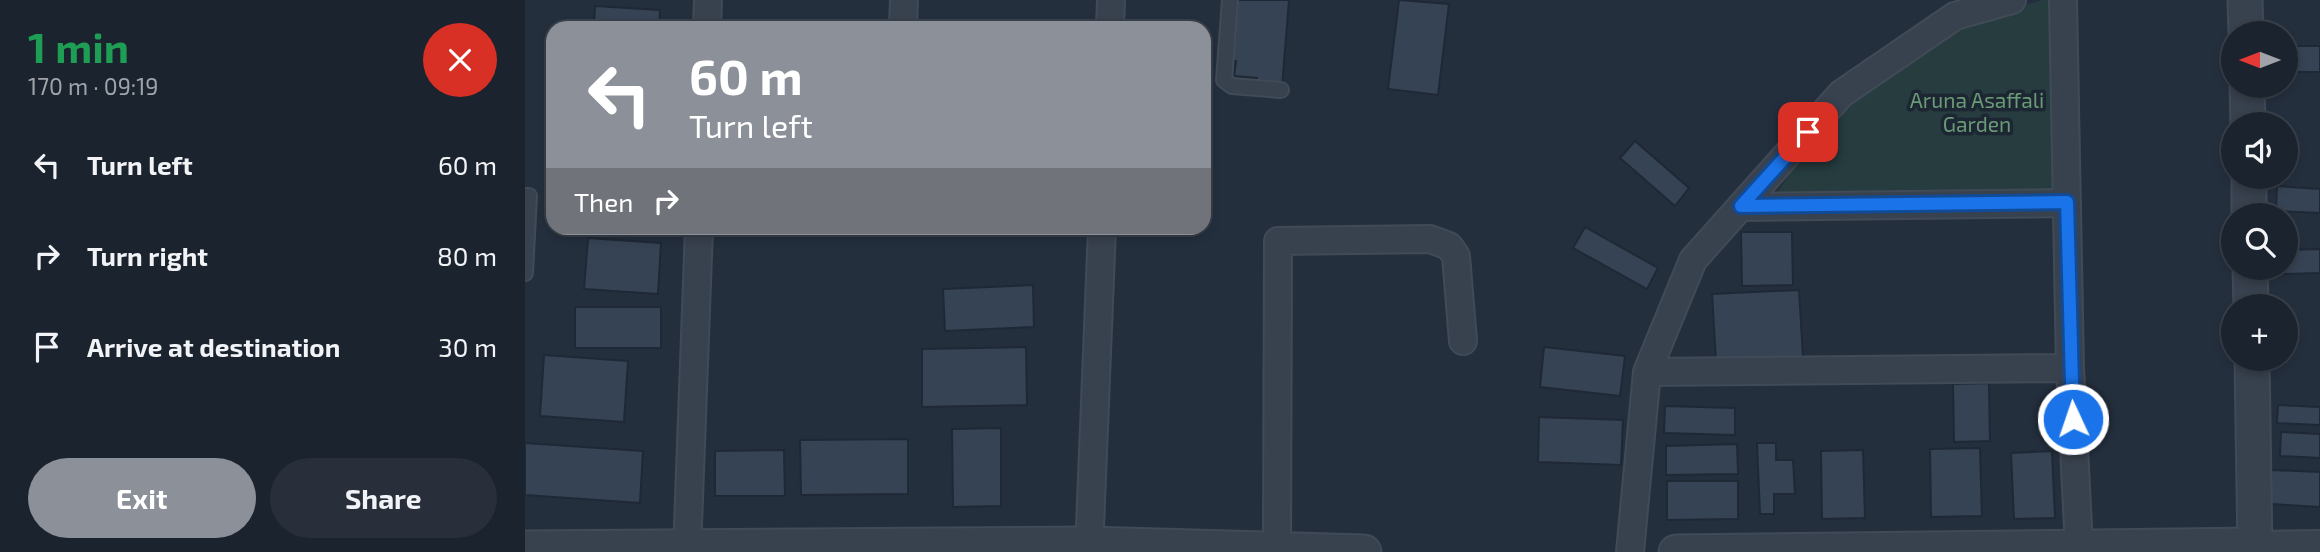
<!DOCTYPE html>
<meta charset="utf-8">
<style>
body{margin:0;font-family:"Exo 2",sans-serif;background:#282f3a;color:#f1f3f6;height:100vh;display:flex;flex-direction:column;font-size:26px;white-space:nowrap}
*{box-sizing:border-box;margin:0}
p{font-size:23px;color:#a0a4aa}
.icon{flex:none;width:38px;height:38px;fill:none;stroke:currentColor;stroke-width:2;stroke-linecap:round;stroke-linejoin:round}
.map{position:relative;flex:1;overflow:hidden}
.sheet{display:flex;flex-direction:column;background:#1b232e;width:525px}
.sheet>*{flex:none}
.banner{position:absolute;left:21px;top:21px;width:665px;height:214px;border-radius:21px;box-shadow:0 4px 10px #0003,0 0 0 2px #39404a;background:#8c9099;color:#fff;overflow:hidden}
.needle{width:46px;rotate:270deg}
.controls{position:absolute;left:1696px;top:21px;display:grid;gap:14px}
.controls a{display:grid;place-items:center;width:77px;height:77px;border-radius:50%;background:#1b232e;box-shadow:0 4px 10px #0003,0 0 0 2px #39404a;font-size:35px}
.pin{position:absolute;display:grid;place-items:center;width:60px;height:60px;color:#fff;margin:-30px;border-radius:14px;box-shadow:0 4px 10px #0006}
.me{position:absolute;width:77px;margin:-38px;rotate:357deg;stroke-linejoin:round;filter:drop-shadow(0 0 5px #0008)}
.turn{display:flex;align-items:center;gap:24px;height:147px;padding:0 28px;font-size:32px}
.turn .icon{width:91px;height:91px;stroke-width:2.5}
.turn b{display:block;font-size:49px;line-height:60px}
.then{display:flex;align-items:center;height:66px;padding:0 28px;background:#0003;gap:14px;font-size:26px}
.round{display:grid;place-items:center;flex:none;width:74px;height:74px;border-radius:37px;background:#282f3a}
.headline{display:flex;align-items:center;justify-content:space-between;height:119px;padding:0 28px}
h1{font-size:42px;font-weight:700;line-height:52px;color:#1e9e55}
.primary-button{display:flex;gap:14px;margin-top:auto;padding:14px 28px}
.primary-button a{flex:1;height:80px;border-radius:42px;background:#8c9099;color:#fff;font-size:28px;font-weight:700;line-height:80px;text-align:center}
.primary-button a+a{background:#282f3a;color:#f1f3f6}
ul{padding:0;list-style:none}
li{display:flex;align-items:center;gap:21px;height:91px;padding:0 28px}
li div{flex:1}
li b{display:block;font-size:26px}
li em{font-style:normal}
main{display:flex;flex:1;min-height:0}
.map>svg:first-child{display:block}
.green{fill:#263c3f}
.building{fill:#364354;stroke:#1f2835;stroke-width:2}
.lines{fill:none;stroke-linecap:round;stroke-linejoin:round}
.service-casing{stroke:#414a57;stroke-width:18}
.minor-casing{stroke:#414a57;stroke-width:30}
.tertiary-casing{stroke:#414a57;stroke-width:37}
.service{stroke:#38414e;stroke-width:14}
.minor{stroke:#38414e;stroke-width:26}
.tertiary{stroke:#38414e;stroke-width:33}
.route-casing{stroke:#114b97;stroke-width:18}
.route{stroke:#1a73e8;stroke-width:12}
.labels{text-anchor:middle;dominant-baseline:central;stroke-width:7;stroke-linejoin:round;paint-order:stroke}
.park-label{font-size:21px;fill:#6b9a76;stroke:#1d2633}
</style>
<main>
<section class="sheet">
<div class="headline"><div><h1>1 min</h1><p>170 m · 09:19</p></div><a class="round" style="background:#d93025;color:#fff"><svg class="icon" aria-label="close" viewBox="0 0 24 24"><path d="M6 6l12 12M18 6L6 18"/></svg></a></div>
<ul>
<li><svg class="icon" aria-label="left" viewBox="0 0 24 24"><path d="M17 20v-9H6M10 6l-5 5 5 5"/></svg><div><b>Turn left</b></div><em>60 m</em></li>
<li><svg class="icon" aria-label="right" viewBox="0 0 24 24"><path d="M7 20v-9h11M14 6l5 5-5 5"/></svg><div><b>Turn right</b></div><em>80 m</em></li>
<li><svg class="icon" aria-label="arrive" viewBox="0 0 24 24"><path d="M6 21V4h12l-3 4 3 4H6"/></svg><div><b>Arrive at destination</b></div><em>30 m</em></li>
</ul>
<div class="primary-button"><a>Exit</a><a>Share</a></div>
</section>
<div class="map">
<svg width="1795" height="552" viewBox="0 0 1795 552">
<rect width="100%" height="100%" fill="#242f3e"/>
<path class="green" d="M 1517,0 L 1529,0 L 1542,191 L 1244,206 L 1316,94 L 1428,27 Z"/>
<path class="building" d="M 712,0 L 764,0 L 757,87 L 731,85 L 732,78 L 709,76 L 711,61 L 707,60 Z
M 874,0 L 924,4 L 913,95 L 863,89 Z
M 70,6 L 135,10 L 134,28 L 69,28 Z
M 1760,46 L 1795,46 L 1795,72 L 1760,72 Z
M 1110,141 L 1164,188 L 1150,206 L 1095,158 Z
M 1752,186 L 1795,189 L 1795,213 L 1751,211 Z
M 1060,227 L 1133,268 L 1122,289 L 1048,248 Z
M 1216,232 L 1267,232 L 1268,285 L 1217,286 Z
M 63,238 L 136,243 L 133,294 L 59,289 Z
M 1795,249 L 1795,273 L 1758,274 L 1760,250 Z
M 508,285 L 509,327 L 420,331 L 418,289 Z
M 1274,290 L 1278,357 L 1191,362 L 1187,294 Z
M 50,307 L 136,307 L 136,348 L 50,348 Z
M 501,347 L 502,405 L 397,407 L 397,349 Z
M 1019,347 L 1100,356 L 1095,396 L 1015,387 Z
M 19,355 L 103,361 L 99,422 L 15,416 Z
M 1464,383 L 1465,441 L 1429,442 L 1428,384 Z
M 1753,405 L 1795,407 L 1795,425 L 1752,423 Z
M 1140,406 L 1210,408 L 1210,435 L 1139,433 Z
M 1014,417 L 1098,420 L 1096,465 L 1013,462 Z
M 476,428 L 476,506 L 428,507 L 427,429 Z
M 1756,432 L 1795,434 L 1795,458 L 1755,456 Z
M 383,439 L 383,494 L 276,495 L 275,440 Z
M 0,443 L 118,451 L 115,503 L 0,495 Z
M 1232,443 L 1251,443 L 1251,460 L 1268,460 L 1270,494 L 1249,494 L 1249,514 L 1235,514 Z
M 1212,444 L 1213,474 L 1141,475 L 1141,446 Z
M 1455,448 L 1457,516 L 1406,517 L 1405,449 Z
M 259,450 L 260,496 L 190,496 L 190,451 Z
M 1338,450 L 1340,518 L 1297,519 L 1296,451 Z
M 1527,451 L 1530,518 L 1489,519 L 1486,453 Z
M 1746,470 L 1795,472 L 1795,507 L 1745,504 Z
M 1142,481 L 1213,481 L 1213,519 L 1142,520 Z"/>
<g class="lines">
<defs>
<path id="service" d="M 705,0 L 699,80 L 707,86 L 756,90
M 0,196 L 4,196 L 0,273"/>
<path id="minor" d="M 1538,0 L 1545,368 L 1554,547
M 182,28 L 183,0
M 378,28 L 379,0
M 585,28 L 586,0
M 1216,207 L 1542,203
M 1122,372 L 1545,368
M 1730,545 L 1795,544
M 752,549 L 753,241 L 905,239 L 924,246 L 931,256 L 938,341
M 162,552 L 174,228
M 564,552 L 577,228
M 1105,552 L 1122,372 L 1168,260 L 1316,94 L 1430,16 L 1487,0"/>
<path id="tertiary" d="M 1720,0 L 1721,33
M 1722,86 L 1723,124
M 1724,177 L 1724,215
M 1725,268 L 1726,306
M 1727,359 L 1730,552
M 0,548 L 564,544 L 839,552
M 1151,552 L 1730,545"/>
</defs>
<use href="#service" class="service-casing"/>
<use href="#minor" class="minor-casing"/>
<use href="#tertiary" class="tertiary-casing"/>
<use href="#service" class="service"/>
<use href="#minor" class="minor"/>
<use href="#tertiary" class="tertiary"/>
</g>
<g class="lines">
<defs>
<path id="route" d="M 1283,132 L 1216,206 L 1542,202 L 1548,419"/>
</defs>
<use href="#route" class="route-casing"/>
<use href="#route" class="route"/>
</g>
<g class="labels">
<g class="park-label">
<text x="1452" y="99">Aruna Asaffali<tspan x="1452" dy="24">Garden</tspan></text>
</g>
</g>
</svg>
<div class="controls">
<a><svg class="needle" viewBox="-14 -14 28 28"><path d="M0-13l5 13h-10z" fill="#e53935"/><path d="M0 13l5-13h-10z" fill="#a0a4aa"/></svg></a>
<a><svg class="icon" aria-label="sound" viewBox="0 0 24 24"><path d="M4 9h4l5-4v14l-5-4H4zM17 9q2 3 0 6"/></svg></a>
<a><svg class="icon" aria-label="search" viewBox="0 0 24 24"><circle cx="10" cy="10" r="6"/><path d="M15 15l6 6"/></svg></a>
<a>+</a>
</div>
<div class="pin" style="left:1283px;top:132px;background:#d93025"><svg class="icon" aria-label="arrive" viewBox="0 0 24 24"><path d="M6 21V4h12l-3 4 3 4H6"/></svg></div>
<svg class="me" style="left:1548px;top:419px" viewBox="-20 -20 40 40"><circle r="17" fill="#1a73e8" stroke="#fff" stroke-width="3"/><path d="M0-11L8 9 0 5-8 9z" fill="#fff"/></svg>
<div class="banner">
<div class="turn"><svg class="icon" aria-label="left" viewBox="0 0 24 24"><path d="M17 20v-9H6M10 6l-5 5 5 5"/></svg><div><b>60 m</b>Turn left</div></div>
<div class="then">Then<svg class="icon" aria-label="right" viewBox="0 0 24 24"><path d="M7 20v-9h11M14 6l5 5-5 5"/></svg></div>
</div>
</div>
</main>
